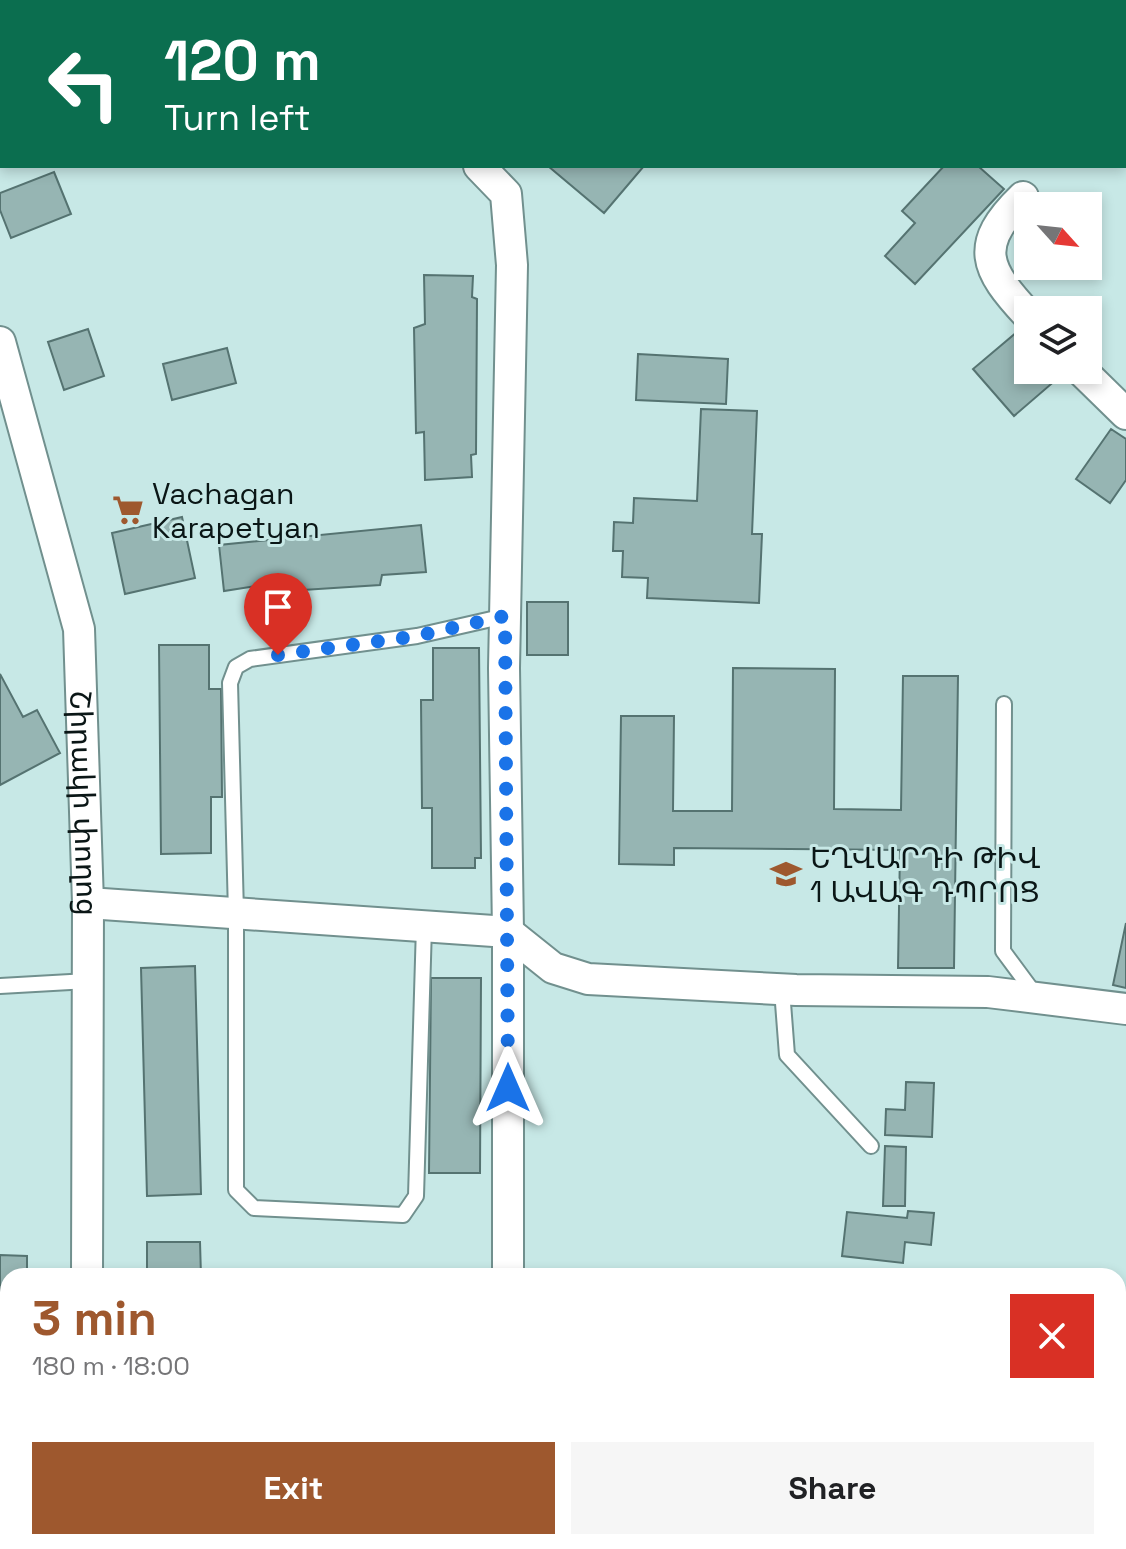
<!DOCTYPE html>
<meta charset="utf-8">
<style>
body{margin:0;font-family:"Space Grotesk","Noto Sans Armenian",sans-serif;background:#f6f6f6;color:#202124;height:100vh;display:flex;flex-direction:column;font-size:30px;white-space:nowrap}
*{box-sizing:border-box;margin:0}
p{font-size:26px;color:#757577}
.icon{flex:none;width:44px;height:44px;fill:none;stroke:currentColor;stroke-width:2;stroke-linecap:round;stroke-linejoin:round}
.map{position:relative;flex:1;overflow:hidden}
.side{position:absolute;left:0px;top:1268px;width:1126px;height:282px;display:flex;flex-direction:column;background:#fff;border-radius:24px 24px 0 0;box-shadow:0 4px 12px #0003}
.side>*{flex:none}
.hud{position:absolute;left:0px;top:0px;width:1126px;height:168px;box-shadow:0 4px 12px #0003;background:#0b6e4f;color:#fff;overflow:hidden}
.needle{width:52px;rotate:117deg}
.controls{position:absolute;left:1014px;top:192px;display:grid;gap:16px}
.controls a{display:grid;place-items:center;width:88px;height:88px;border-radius:0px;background:#fff;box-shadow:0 4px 12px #0003;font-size:40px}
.pin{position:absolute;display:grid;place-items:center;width:68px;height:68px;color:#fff;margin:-82px -34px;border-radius:50% 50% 50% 0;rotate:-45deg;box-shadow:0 0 8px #0007}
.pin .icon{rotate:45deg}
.me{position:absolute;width:88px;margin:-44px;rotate:0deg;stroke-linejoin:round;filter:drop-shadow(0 0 6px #0008)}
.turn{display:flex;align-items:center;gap:28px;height:168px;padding:0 32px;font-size:36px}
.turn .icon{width:104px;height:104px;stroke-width:2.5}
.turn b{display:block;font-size:56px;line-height:68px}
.round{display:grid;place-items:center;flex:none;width:84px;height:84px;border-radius:0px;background:#f6f6f6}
.summary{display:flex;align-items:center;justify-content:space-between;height:136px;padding:0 32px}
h1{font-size:48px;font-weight:700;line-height:60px;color:#9e582e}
.button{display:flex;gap:16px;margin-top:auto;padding:16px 32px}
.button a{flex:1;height:92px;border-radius:0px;background:#9e582e;color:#fff;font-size:32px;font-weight:700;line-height:92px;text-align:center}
.button a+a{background:#f6f6f6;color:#202124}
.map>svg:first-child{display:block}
.building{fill:#96b5b3;stroke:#557371;stroke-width:2}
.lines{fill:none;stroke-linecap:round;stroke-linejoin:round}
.service-casing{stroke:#71908e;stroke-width:18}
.minor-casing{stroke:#71908e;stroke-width:34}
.service{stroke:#fff;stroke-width:14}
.minor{stroke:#fff;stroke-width:30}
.route{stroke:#1a73e8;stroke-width:14;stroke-dasharray:0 25.2}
.labels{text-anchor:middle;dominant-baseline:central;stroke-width:6;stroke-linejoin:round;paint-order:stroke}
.poi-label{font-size:30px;fill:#0a1616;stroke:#c7e8e6;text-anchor:start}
.street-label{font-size:30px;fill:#0a1616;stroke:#c7e8e6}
</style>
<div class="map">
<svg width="1126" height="1549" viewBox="0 0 1126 1549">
<rect width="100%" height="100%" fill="#c7e8e6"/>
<path class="building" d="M 548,166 L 644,166 L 604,213 Z
M 944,166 L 978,166 L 1004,189 L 915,284 L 885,256 L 915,223 L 902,211 Z
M 54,172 L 71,214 L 11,238 L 0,210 L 0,193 Z
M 424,275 L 473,276 L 472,297 L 477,299 L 476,454 L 471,455 L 472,477 L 425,480 L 424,432 L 416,433 L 414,328 L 425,324 Z
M 88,329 L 104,376 L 64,390 L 48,342 Z
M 1017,332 L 1028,345 L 1028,370 L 1049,370 L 1057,379 L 1014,416 L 973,369 Z
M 227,348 L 236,383 L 172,400 L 163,364 Z
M 638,354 L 728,359 L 726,404 L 636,400 Z
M 701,409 L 757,411 L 752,534 L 762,534 L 759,603 L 647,598 L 648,578 L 622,577 L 623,551 L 613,551 L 614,522 L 633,523 L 634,498 L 697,501 Z
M 1111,429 L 1126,439 L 1126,480 L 1110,503 L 1076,479 Z
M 182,517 L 195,578 L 125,594 L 112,533 Z
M 421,525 L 426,572 L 382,575 L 380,585 L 272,592 L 269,584 L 224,591 L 219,545 Z
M 527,602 L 568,602 L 568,655 L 527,655 Z
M 159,645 L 209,645 L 209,689 L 221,689 L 222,797 L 211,797 L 211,853 L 161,854 Z
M 433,648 L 479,648 L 481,858 L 475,858 L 475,868 L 432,868 L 432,808 L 422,808 L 421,700 L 433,700 Z
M 733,668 L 835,669 L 834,809 L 901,810 L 903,676 L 958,676 L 954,968 L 898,968 L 900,850 L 674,848 L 674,865 L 619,864 L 621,716 L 674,716 L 673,811 L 732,811 Z
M 0,674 L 23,717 L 37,710 L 60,753 L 0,785 Z
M 1126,923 L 1126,988 L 1113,985 Z
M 195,966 L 201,1194 L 147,1196 L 141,968 Z
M 431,978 L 481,978 L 480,1173 L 429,1173 Z
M 906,1082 L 934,1083 L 932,1137 L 885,1135 L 886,1109 L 905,1110 Z
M 885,1146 L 906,1147 L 905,1206 L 883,1206 Z
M 908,1211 L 934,1213 L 931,1245 L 905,1242 L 903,1263 L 842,1256 L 847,1212 L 907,1218 Z
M 147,1242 L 200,1242 L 201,1276 L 147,1276 Z
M 0,1255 L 27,1256 L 27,1276 L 8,1276 L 8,1357 L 0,1357 Z
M 365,1273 L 365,1276 L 269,1276 L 269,1274 Z
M 0,1404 L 8,1404 L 8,1497 L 0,1497 Z
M 0,1527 L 8,1527 L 8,1542 L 26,1542 L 26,1549 L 0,1549 Z
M 105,1542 L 158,1542 L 158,1549 L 105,1549 Z
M 438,1542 L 485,1542 L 485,1549 L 438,1549 Z"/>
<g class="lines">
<defs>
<path id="service" d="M 1103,0 L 1105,2
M 845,2 L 852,0
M 1124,23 L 1126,25
M 1004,704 L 1003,951 L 1037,997
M 424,926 L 416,1196 L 403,1215 L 254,1208 L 236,1190 L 236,913 L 230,683 L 236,667 L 250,659 L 417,636 L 505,616
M 0,986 L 88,981
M 782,990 L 787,1055 L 871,1146"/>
<g id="minor">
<path d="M 313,0 L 315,2"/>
<path d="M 139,2 L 141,0"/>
<path d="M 0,26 L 2,26"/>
<path d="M 479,166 L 506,194 L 512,265 L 504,668 L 508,932 L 508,1276"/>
<path d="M 1023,197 C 973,245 985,269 1028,315"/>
<path id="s1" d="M 0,342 L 79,629 L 88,903 L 87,1276"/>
<path d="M 1081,370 L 1126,414"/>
<path d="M 88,903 L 508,932 L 553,968 L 588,979 L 796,990 L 988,992 L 1126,1009"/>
<path d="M 87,1549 L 87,1542"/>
<path d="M 508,1549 L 508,1542"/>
</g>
</defs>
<use href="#service" class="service-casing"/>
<use href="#minor" class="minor-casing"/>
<use href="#service" class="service"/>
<use href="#minor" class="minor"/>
</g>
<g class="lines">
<path class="route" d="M 278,655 L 417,636 L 505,616 L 508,1088"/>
</g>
<defs>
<symbol id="supermarket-bare" viewBox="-9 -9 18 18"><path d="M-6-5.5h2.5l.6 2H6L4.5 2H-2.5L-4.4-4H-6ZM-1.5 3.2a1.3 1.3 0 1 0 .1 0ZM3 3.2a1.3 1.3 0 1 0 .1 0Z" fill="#9e582e" stroke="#c7e8e6" stroke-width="2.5" paint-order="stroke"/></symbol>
<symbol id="school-bare" viewBox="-9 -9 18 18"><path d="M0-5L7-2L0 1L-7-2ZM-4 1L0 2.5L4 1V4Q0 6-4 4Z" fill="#9e582e" stroke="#c7e8e6" stroke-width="2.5" paint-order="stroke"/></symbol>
</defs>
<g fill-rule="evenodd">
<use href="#supermarket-bare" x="106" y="488" width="44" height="44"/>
<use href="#school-bare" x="764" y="852" width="44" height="44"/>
</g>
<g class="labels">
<g class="poi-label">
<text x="152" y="493">Vachagan<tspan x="152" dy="34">Karapetyan</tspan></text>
<text x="810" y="857">ԵՂՎԱՐԴԻ ԹԻՎ<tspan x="810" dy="34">1 ԱՎԱԳ ԴՊՐՈՑ</tspan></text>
</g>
<g class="street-label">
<text stroke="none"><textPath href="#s1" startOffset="472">Շիրակի փողոց</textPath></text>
</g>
</g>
</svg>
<div class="controls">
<a><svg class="needle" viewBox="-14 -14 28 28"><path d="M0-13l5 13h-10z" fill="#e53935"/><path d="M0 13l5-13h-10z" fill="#757577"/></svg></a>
<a><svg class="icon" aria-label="layers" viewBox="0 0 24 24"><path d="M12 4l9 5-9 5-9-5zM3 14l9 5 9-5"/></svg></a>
</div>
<div class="pin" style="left:278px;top:655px;background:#d93025"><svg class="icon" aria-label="arrive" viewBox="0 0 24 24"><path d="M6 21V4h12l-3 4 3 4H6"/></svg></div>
<svg class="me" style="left:508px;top:1088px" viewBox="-20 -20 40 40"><path d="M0-17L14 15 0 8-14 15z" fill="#1a73e8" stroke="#fff" stroke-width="4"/></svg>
<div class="hud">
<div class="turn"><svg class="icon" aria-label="left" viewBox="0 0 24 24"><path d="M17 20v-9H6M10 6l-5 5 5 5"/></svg><div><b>120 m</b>Turn left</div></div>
</div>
<section class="side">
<div class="summary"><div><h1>3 min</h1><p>180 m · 18:00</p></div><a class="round" style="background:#d93025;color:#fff"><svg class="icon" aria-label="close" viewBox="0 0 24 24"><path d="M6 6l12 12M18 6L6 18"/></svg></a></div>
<div class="button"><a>Exit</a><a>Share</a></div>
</section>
</div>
